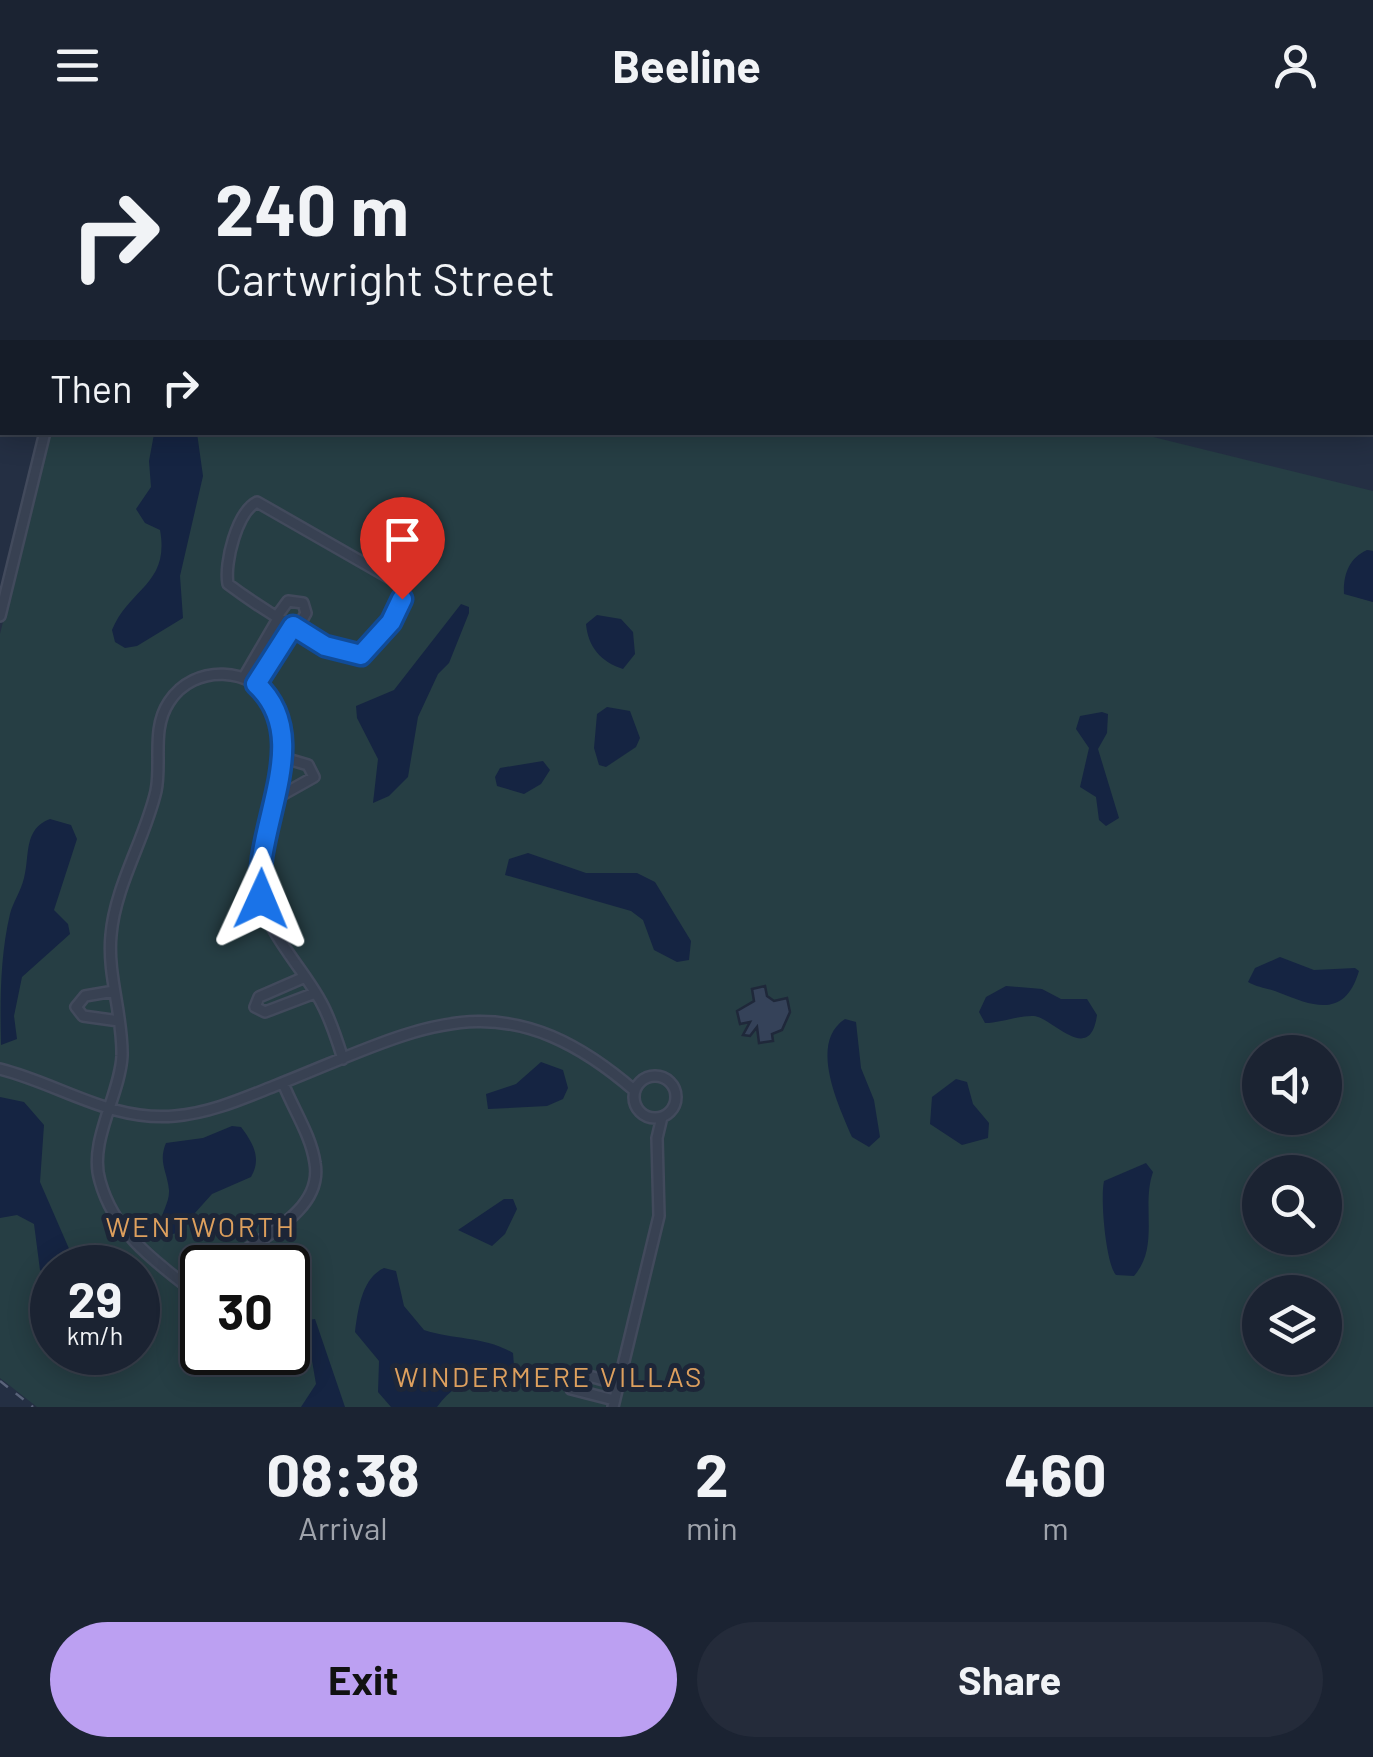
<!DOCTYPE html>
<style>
body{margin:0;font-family:Barlow,sans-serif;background:#242b3a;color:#f1f3f6;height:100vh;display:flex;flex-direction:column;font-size:38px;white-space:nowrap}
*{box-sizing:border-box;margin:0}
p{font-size:32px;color:#a0a4ac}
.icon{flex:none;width:55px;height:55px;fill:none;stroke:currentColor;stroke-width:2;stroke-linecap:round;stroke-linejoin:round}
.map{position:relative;height:1277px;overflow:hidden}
.sheet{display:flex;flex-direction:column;background:#1b2332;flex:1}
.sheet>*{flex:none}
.hud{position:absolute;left:0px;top:0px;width:1375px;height:305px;box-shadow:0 5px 25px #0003,0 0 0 2px #39404d;background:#1b2332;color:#f1f3f6;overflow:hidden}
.tools{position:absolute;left:1242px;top:905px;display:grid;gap:20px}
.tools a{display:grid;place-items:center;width:100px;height:100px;border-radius:50%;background:#1b2332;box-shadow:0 5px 25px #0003,0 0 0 2px #39404d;font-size:50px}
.speed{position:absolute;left:30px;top:1115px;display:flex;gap:20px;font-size:50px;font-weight:700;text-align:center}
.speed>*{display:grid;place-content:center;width:130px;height:130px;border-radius:50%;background:#1b2332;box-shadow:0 5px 25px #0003,0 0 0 2px #39404d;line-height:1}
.speed small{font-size:25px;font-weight:400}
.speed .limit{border:5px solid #111;border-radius:15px;background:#fff;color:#111}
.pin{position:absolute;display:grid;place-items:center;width:85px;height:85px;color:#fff;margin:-102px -42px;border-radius:50% 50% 50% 0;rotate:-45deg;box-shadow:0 0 10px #0007}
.pin .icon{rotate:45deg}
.me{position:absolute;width:110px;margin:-55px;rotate:1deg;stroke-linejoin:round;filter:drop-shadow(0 0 8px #0008)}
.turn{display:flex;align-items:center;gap:35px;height:210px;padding:0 50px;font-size:45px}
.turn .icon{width:130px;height:130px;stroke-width:2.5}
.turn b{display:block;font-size:70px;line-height:85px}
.then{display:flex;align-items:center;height:95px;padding:0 50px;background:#0003;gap:20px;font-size:38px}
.eta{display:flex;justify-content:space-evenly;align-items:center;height:170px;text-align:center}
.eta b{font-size:60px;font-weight:700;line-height:70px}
.cta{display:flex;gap:20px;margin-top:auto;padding:20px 50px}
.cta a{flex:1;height:115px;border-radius:60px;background:#bca0f2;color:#111;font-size:40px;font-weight:700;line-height:115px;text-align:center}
.cta a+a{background:#242b3a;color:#f1f3f6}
header{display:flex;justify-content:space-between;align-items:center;height:130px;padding:0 50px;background:#1b2332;font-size:45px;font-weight:700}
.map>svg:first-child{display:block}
.green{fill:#263e44;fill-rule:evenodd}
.water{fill:#152442}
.building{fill:#354259;stroke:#1f283a;stroke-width:2.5}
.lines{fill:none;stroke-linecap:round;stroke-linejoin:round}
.minor-casing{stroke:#424a5c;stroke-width:14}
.minor{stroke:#384152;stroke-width:9}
.rail{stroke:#5a647a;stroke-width:2.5;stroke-dasharray:10 10;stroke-linecap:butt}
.route-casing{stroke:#114b97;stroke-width:25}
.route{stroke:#1a73e8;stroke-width:18}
.labels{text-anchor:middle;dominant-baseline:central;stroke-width:10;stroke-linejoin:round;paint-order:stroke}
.neighbourhood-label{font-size:28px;letter-spacing:2.5px;fill:#dea05e;stroke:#1d2638}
</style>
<header><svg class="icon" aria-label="menu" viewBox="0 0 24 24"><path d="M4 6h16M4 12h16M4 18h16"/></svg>Beeline<svg class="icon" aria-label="person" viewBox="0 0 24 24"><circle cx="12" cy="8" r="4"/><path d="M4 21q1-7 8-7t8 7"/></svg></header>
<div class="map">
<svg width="1373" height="1277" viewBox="0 0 1373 1277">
<rect width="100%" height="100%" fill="#242f43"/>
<path class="green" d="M 1133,302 L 1373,361 L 1373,421 L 1367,420 L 1344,463 L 1373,472 L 1373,1277 L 37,1277 L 0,1248 L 0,504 L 50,303 ZM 1260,922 L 1325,922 L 1325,988 L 1260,988 ZM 1260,1042 L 1325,1042 L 1325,1108 L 1260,1108 ZM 52,1138 L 138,1138 L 138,1222 L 52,1222 ZM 202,1138 L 288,1138 L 288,1222 L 202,1222 ZM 1260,1162 L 1325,1162 L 1325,1228 L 1260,1228 Z"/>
<path class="water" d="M 197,303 L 203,346 L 180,446 L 183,488 L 137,516 L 125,518 L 115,512 L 112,500 C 129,458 170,454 160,400 L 145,393 L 136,379 L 151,357 L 149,331 L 154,304 Z
M 1367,420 L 1373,421 L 1373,472 L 1344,464 C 1343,445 1349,428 1367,420 Z
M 461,474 L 469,477 L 469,483 L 449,533 L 438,544 L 418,587 L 408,647 L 389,666 L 373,673 L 378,629 L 357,588 L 356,576 L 394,560 Z
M 597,485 L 621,489 L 633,502 L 635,524 L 623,539 C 601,532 588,517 586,494 Z
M 607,577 L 630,581 L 640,608 L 636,617 L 606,637 L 599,635 L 594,618 L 597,584 Z
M 1102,582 L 1108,584 L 1107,603 L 1098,619 L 1119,688 L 1106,696 L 1099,690 L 1096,667 L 1080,657 L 1089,618 L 1076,599 L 1080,586 Z
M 543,631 L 550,640 L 541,654 L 524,664 L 497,656 L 495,647 L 500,638 Z
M 50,689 L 71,695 L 77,709 L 54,780 L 68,794 L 70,804 L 22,847 L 14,886 L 17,909 L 1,915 C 0,872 0,826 10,784 C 13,772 21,761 24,748 C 30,726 23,699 50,689 Z
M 528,723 L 586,743 L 637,743 L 655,752 L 691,811 L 689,830 L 677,832 L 654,820 L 643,790 L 631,781 L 505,745 L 509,729 Z
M 1280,827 L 1314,840 L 1355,838 L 1359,841 C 1345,888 1315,877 1280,863 C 1269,858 1258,858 1248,852 L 1255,838 Z
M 1006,856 L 1042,859 L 1061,869 L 1087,869 L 1097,885 C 1090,936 1053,888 1034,886 C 1020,885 1000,893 985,893 L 979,882 L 986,867 Z
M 845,889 L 856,892 L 861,938 L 874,970 L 880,1007 L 869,1017 L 852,1007 C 839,976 808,913 845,889 Z
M 541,932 L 563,940 L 568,958 L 563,969 L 547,976 L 488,979 L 486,964 L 516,954 Z
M 956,949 L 967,952 L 973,974 L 989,993 L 988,1008 L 962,1015 L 930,994 L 932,967 Z
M 0,967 L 24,972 L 44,995 L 40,1052 L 77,1137 L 52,1138 L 52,1152 L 40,1140 L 34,1094 L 17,1085 L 0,1088 Z
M 232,996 L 241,997 C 253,1013 262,1028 251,1047 L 212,1064 L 177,1103 L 164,1106 C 154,1089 170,1077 169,1060 C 167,1041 158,1032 166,1013 L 203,1008 Z
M 1146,1033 L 1153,1042 C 1141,1077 1160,1116 1134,1146 L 1116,1145 C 1106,1134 1100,1069 1104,1051 Z
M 504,1069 L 513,1069 L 517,1079 L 505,1104 L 492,1116 L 458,1100 Z
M 384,1138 L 396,1141 L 404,1176 L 424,1200 C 454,1210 484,1206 513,1223 L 514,1236 C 492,1258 465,1238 437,1277 L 391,1277 L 378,1262 L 379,1231 L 355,1202 C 358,1179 362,1148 384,1138 Z
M 315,1189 L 345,1277 L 301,1277 L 316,1254 L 306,1196 L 308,1190 Z"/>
<path class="building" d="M 765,856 L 767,866 L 774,871 L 787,868 L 790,882 L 782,900 L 772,904 L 773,911 L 759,913 L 757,897 L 750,906 L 743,905 L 750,892 L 740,894 L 737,881 L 754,871 L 752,859 Z"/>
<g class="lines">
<defs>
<path id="minor" d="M 119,2 L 119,0
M 257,372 L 402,455 C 405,470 395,486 386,498 C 381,505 374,518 367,523 C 345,536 248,469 228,454 C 224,433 237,382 257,372 Z
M 0,486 L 45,302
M 277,486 L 288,471 L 303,473 L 306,483 L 297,499
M 244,547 L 279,487
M 256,554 L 293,496
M 273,670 L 314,647 L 308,635 L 281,627
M 305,847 L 259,867 L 255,877 L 265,882 L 315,863
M 114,861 L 85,866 L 76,877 L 83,886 L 119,891
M 0,939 C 60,954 111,992 175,986 C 211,983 244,968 277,955 C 421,898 500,844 635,961
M634 967a21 21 0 1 1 42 0a21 21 0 1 1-42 0Z
M 221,1138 C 253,1110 324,1084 315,1033 C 311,1005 293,979 283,953
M 202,1168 C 160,1135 115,1106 100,1051 C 88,1012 120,965 122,926 C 123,885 107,845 111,805 C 115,756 145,709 156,661 C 162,632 151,599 169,572 C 194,533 253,536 276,575 C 301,618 257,703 259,753 C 261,799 301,834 321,872 C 331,890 337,910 343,929
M 248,1239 L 255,1222
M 614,1270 L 571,1259 L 568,1250 L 578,1243 L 618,1254
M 613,1277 L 659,1086 L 657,1008 L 662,987"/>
</defs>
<use href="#minor" class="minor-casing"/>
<use href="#minor" class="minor"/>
<path class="rail" d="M 0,1251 L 33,1277"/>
</g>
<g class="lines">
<defs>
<path id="route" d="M 261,769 C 251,698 317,610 256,554 L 293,496 L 325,516 L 361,525 L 391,492 L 402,469"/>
</defs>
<use href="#route" class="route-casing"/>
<use href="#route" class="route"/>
</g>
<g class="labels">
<g class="neighbourhood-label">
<text x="201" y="1096">WENTWORTH</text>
<text x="549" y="1246">WINDERMERE VILLAS</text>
</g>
</g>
</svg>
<div class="tools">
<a><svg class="icon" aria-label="sound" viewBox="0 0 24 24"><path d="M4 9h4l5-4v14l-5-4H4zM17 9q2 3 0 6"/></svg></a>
<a><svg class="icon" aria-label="search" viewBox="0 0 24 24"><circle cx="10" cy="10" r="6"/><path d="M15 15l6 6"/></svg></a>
<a><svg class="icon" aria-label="layers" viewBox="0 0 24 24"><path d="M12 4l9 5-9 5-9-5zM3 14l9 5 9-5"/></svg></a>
</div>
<div class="speed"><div>29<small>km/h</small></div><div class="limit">30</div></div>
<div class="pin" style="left:402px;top:469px;background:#d93025"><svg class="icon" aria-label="arrive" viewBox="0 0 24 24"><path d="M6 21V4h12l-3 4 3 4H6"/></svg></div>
<svg class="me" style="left:261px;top:769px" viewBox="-20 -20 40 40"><path d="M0-17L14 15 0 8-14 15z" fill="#1a73e8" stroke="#fff" stroke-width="4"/></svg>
<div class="hud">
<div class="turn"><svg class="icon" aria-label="right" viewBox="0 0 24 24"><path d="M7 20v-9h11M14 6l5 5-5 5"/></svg><div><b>240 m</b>Cartwright Street</div></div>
<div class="then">Then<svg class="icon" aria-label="right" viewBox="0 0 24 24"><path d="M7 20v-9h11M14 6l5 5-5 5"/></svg></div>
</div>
</div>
<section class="sheet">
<div class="eta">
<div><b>08:38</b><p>Arrival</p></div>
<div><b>2</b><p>min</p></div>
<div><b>460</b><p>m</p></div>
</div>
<div class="cta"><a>Exit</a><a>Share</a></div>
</section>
